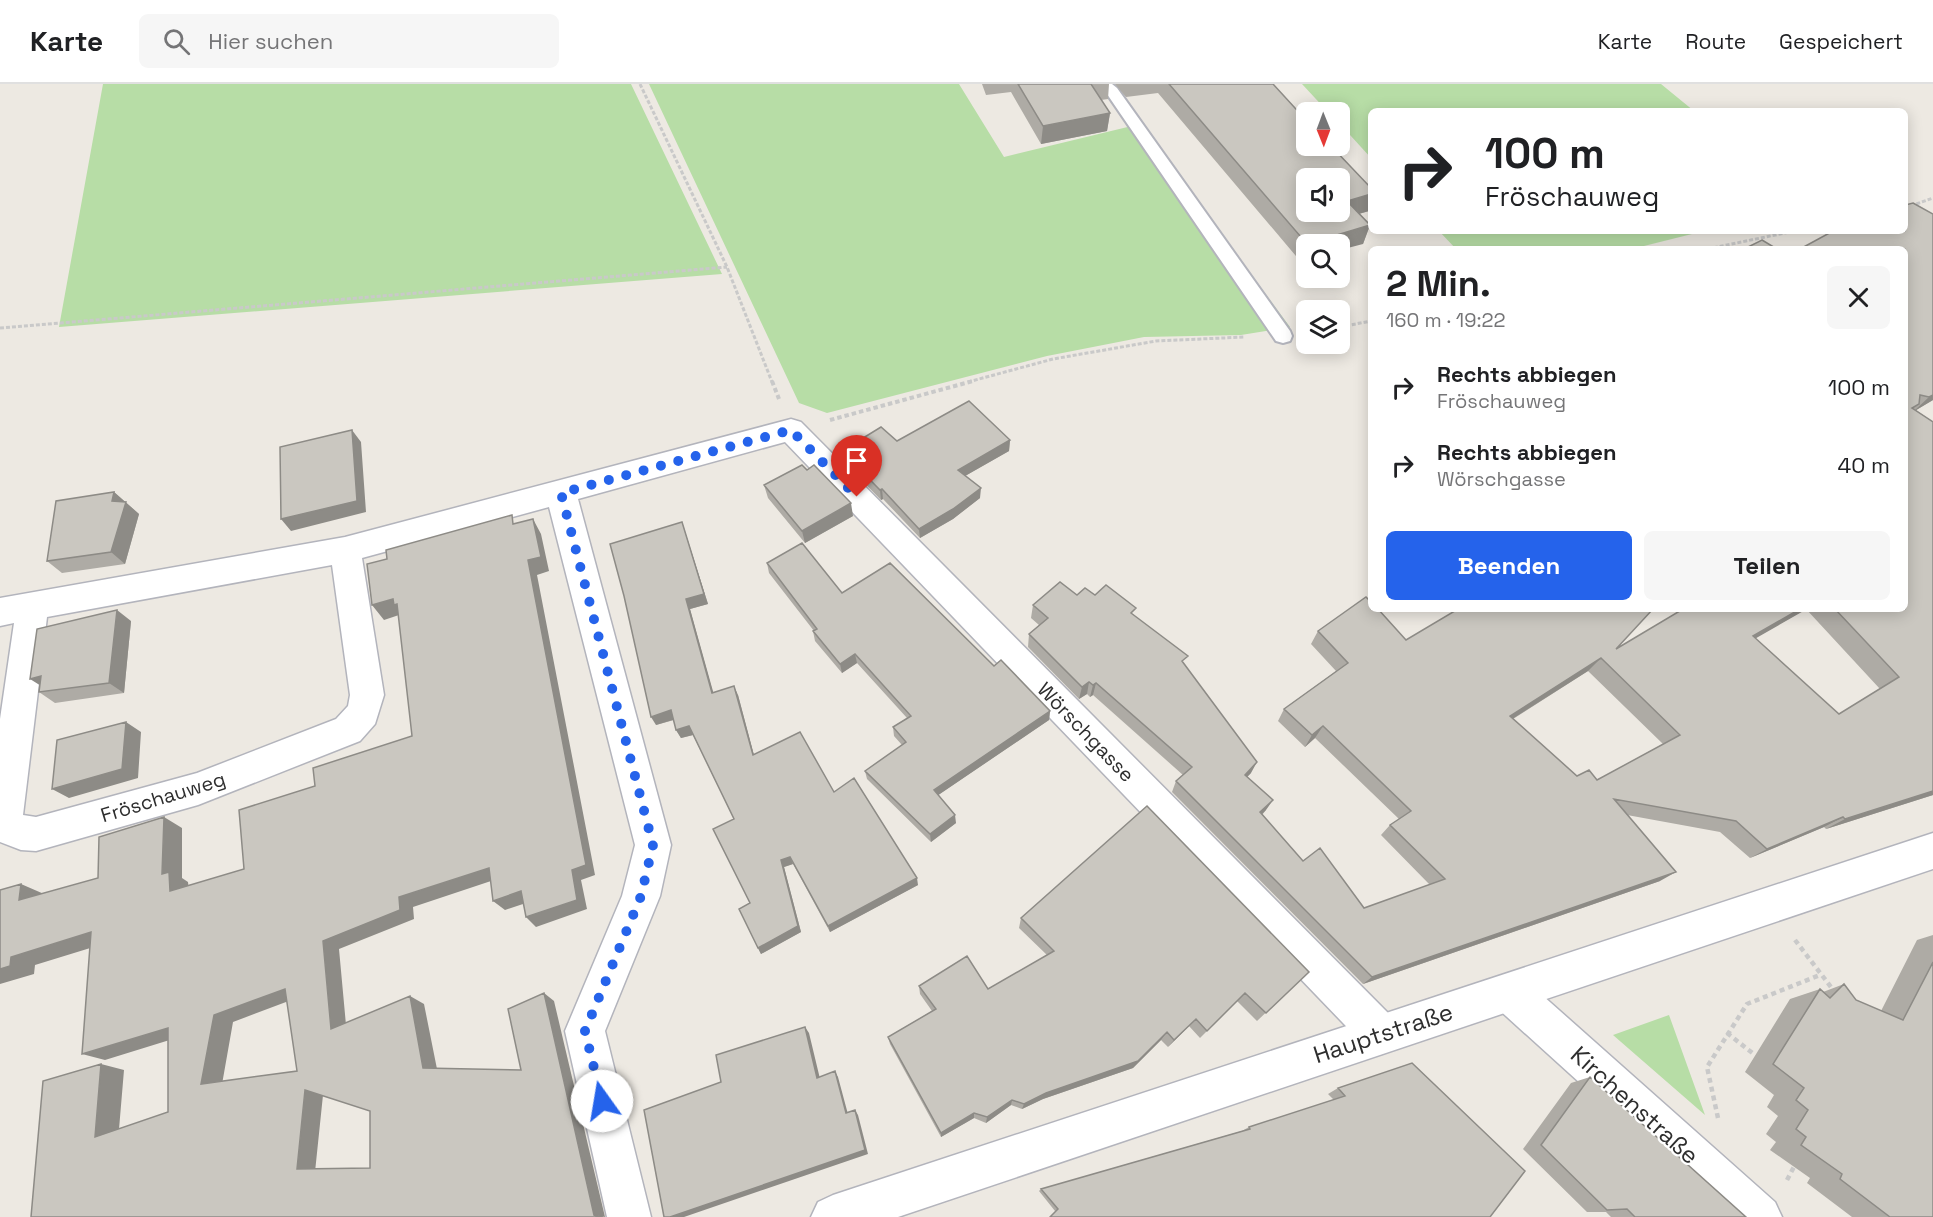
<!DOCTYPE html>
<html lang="de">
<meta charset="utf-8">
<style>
body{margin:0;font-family:"Space Grotesk",sans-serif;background:#f6f6f6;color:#202124;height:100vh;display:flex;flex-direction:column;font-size:22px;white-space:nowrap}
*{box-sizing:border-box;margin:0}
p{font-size:20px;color:#757577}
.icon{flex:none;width:33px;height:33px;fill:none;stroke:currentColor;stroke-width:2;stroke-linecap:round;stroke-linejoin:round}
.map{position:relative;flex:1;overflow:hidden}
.side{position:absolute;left:1368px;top:162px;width:540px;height:366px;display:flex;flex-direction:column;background:#fff;border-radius:9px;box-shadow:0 3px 15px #0003}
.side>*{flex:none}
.banner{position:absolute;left:1368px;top:24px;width:540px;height:126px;border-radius:9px;box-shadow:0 3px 15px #0003;background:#fff;color:#202124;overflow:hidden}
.needle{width:39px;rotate:179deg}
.tools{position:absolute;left:1296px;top:18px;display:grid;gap:12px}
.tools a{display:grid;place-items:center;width:54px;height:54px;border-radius:9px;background:#fff;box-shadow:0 3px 15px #0003;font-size:30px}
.pin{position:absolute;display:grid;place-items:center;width:51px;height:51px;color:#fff;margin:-62px -26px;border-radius:50% 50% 50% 0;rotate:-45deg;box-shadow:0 0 6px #0007}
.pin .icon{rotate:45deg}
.me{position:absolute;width:66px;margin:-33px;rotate:347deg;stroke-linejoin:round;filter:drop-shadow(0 0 4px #0008)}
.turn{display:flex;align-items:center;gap:21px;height:126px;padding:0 18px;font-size:27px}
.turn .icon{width:78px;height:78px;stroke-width:2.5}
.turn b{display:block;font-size:42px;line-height:51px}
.round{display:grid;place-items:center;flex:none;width:63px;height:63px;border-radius:9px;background:#f6f6f6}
.headline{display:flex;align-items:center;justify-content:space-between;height:102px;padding:0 18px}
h1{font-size:36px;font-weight:600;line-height:45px}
.cta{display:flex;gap:12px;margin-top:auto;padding:12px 18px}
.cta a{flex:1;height:69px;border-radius:9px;background:#2563eb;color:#fff;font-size:24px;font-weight:600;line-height:69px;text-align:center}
.cta a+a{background:#f6f6f6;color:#202124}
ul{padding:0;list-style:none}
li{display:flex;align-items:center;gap:18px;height:78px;padding:0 18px}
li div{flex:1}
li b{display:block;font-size:22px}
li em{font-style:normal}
header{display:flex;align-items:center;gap:36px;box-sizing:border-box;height:84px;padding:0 30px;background:#fff;border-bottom:2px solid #e0e0e0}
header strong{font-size:28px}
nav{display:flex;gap:33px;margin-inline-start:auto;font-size:21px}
.search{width:420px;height:54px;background:#f6f6f6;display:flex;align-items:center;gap:15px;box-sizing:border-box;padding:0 21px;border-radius:9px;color:#757577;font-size:22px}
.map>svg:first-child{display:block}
.green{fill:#b7dda6}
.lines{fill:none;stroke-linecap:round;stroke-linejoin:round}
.lane-casing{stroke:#b3b4bc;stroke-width:4}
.street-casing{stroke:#b3b4bc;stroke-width:3}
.secondary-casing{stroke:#b3b4bc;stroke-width:3}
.path-far2{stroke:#c9c9c9;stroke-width:3;stroke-dasharray:4 2;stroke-linecap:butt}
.path-far1{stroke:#c9c9c9;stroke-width:4;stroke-dasharray:4.5 3;stroke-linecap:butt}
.path{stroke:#c9c9c9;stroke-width:4.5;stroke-dasharray:5 4;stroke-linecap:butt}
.lane{fill:#fff;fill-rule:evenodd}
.street{fill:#fff;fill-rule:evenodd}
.secondary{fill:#fff;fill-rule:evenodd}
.wall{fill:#aeaba5;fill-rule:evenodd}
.shaded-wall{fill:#8d8b86}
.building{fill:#cac7c0;stroke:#8d8b86;stroke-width:1.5;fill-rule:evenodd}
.route{stroke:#2563eb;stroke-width:10;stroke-dasharray:0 18}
.labels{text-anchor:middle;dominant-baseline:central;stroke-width:4.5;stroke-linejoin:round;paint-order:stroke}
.street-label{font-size:20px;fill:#2e2e2e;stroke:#fff}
.near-street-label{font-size:24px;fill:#2e2e2e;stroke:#fff}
</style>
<header>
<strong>Karte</strong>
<div class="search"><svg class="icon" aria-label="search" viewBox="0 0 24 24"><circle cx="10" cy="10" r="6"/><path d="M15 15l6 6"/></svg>Hier suchen</div>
<nav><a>Karte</a><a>Route</a><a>Gespeichert</a></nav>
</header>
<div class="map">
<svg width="1933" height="1133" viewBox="0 0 1933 1133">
<rect width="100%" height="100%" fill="#ede9e2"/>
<path class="green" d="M 103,0 L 631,0 L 722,190 L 59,243 Z
M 649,0 L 959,0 L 1004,73 L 1140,40 L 1290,243 L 1241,251 L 1144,253 L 1047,272 L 827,329 L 799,319 Z
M 1302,0 L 1661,0 L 1694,27 L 1371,27 L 1371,74 L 1340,40 L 1340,28 L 1328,28 Z
M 1439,147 L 1704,147 L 1632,165 L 1456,165 Z
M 1669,931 L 1705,1031 L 1613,951 Z"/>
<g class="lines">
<defs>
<path id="lane" d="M 1093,0 L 1112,0 L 1117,4 L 1290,247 L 1292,252 L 1290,257 L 1283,259 L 1276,257 L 1107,10 Z"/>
<path id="street" d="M 791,335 L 801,338 L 1395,936 L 1401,950 L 1395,964 L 1381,970 L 1367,964 L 785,358 L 578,415 L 671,761 L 660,812 L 605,947 L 651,1133 L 607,1133 L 565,947 L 622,812 L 635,761 L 549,423 L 362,474 L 384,611 L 375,640 L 360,657 L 198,721 L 36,767 L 21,766 L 0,758 L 0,635 L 14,539 L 0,542 L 0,514 L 345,453 ZM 332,481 L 350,611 L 348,622 L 336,635 L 197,689 L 36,733 L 23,731 L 47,533 Z
M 1510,889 L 1524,895 L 1775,1118 L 1782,1133 L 1728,1133 L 1496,923 L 1490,909 L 1496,895 Z"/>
<path id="secondary" d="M 1933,749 L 1933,785 L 898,1133 L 811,1133 L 818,1118 L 833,1111 Z"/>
</defs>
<use href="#lane" class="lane-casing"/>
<use href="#street" class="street-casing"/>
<use href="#secondary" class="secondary-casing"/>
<path class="path-far2" d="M 640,0 L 727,183 L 772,298
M 1905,124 L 1933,114
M 1708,165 L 1794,147
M 1340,243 L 1371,237
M 0,244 L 727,183
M 968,298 L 1053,275 L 1156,257 L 1245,253"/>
<path class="path-far1" d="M 772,297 L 779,315
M 830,336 L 973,297"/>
<path class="path" d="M 1795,856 L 1834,907
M 1727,949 L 1755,971
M 1718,1034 L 1707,983 L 1747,920 L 1820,891
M 1787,1096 L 1796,1079"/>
<use href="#lane" class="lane"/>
<use href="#street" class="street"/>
<use href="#secondary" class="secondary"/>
</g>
<path class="wall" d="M 982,0 L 1109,0 L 1108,15 L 1101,16 L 1110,29 L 1107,47 L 1041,60 L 1011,8 L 986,11 Z
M 1115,0 L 1273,0 L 1369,127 L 1359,130 L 1370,141 L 1363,160 L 1306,160 L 1306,176 L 1301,178 L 1158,9 L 1126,13 Z
M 1933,130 L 1933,316 L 1916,326 L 1933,338 L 1933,711 L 1826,745 L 1824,743 L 1750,774 L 1720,748 L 1627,731 L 1660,797 L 1363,900 L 1172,708 L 1176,697 L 1183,691 L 1093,611 L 1090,613 L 1087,610 L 1079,615 L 1028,563 L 1029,550 L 1039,541 L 1031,534 L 1033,521 L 1077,511 L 1095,511 L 1134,531 L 1185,581 L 1251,689 L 1247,693 L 1266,726 L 1262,731 L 1303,777 L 1364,824 L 1430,801 L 1381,751 L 1390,741 L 1399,735 L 1315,654 L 1305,663 L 1278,637 L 1284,625 L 1336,587 L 1311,560 L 1318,547 L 1406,556 L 1616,565 L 1683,525 L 1905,525 L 1905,165 ZM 1806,525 L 1880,605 L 1839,630 L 1755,554 ZM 1588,587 L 1663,660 L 1597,696 L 1577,692 L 1513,635 Z
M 1010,356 L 1009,367 L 965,392 L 980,414 L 953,435 L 920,454 L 883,415 L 881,416 L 843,377 L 842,367 L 897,357 Z
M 764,401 L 853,432 L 805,459 L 768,414 Z
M 114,408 L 139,430 L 125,480 L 62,489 L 47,477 Z
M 682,438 L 708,520 L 690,525 L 713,609 L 738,611 L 754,671 L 834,708 L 918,801 L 830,848 L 793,780 L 784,783 L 801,848 L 761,870 L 758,864 L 750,819 L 734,735 L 693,651 L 681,654 L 676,646 L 674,636 L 656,641 Z
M 767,479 L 842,509 L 994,582 L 1050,627 L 1049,636 L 938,711 L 956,739 L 931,758 L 867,695 L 865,687 L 902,661 L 894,652 L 893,643 L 907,634 L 857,579 L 842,589 L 815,557 L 813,547 L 814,547 L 769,489 Z
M 131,537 L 124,609 L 55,619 L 39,608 L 40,601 Z
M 1021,834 L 1309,888 L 1257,937 L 1237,917 L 1200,954 L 1189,942 L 1168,963 L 1161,956 L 1133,984 L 1043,1015 L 1022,1025 L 1011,1021 L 986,1039 L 974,1034 L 941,1053 L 890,960 L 888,953 L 932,927 L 920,910 L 919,902 L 988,905 L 1047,871 L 1019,844 Z
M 1933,851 L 1933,1133 L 1852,1133 L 1807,1099 L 1810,1094 L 1770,1066 L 1776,1058 L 1766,1050 L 1778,1032 L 1767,1023 L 1774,1011 L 1745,988 L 1790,915 L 1820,905 L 1823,908 L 1844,900 L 1856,916 L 1881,927 L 1917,856 Z
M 1590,993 L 1746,1133 L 1611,1133 L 1606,1128 L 1587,1128 L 1523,1065 L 1571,999 Z
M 1338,1004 L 1525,1087 L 1055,1127 L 1039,1107 L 1041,1105 L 1242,1047 L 1249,1043 L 1334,1016 L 1328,1010 Z"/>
<path class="shaded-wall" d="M 1110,29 L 1107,47 L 1041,60 L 1043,42 Z
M 1371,110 L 1371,120 L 1369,127 L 1340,135 L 1347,117 Z
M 1370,141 L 1363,160 L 1340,166 L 1340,160 L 1307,160 Z
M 1306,161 L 1306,176 L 1301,178 Z
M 1933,311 L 1933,316 L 1913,328 L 1929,313 Z
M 352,346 L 361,358 L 366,428 L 291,447 L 281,435 Z
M 1010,356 L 1009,367 L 958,396 L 958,386 Z
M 981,404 L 980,414 L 953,435 L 920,454 L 919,445 Z
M 882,405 L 883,415 L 881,416 L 880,406 Z
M 114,408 L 139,430 L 125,480 L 111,468 L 112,417 Z
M 851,419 L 853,432 L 805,459 L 802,447 Z
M 533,435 L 541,450 L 549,487 L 537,491 L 595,791 L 581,796 L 587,825 L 536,843 L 526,833 L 572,786 L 528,476 Z
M 682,438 L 708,520 L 690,525 L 716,618 L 712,609 L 686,515 Z
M 393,515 L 409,534 L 402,530 L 384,536 L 372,521 Z
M 1800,525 L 1807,525 L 1737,565 L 1753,552 Z
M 117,526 L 131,537 L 124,609 L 109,599 Z
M 855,570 L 857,579 L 842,589 L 840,580 Z
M 1601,574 L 1588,587 L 1498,644 L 1510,632 Z
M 41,592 L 46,605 L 30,595 Z
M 1089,598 L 1087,610 L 1079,615 L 1082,603 Z
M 1096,599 L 1093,611 L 1090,613 L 1093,601 Z
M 734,602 L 738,611 L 756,679 L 753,671 Z
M 671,626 L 676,635 L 656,641 L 651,633 Z
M 1050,627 L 1049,636 L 934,714 L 934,706 Z
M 126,638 L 141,648 L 138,694 L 69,714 L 52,705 Z
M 689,642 L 693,651 L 681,654 L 676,646 Z
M 1323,642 L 1315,654 L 1305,663 L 1312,651 Z
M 1257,678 L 1251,689 L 1239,701 L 1245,691 Z
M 1933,707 L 1933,711 L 1826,745 L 1845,735 Z
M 1273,716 L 1266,726 L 1253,739 L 1260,728 Z
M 955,731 L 956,739 L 931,758 L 930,750 Z
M 164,733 L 182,744 L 182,794 L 188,798 L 190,816 L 170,807 L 162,790 Z
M 1843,733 L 1824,743 L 1750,774 L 1767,765 Z
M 790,773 L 793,780 L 784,783 L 801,848 L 761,870 L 758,864 L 781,776 Z
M 489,784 L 500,794 L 413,823 L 414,835 L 339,865 L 347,952 L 331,945 L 323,857 L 399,813 Z
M 1676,788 L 1660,797 L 1363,900 L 1372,893 Z
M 917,794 L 918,801 L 830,848 L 828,842 Z
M 21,800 L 44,810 L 19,816 Z
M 521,807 L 532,817 L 505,826 L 493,817 Z
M 91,848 L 113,857 L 35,881 L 34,890 L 0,900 L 0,885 L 11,873 Z
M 285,905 L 302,912 L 233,938 L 221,1006 L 201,1000 L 214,931 Z
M 544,909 L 554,917 L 605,1133 L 594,1131 Z
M 410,912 L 424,920 L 438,990 L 423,984 Z
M 1196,935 L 1168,963 L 1174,956 Z
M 805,943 L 809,949 L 821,999 L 817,994 Z
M 168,944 L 189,950 L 105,976 L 82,970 Z
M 1167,948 L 1161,956 L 1133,984 L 1043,1015 L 1022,1025 L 1024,1020 Z
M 101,980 L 124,986 L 118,1057 L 95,1053 Z
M 835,987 L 838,993 L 849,1034 L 846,1029 Z
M 305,1006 L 323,1011 L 315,1088 L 297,1085 Z
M 1012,1016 L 1011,1021 L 986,1039 L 987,1033 Z
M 855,1026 L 858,1031 L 868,1070 L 684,1133 L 670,1133 Z
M 974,1029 L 974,1034 L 941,1053 L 941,1049 Z"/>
<path class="building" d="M 1018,0 L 1091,0 L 1110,29 L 1043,42 Z
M 1169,0 L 1273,0 L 1306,36 L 1306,62 L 1331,62 L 1371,104 L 1371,110 L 1347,117 L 1370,141 L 1307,160 ZM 1306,94 L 1340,94 L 1340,128 L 1306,128 Z
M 1913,119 L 1933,130 L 1933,311 L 1929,313 L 1920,311 L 1919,320 L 1912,324 L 1933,338 L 1933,707 L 1845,735 L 1843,733 L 1767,765 L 1736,737 L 1614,715 L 1676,788 L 1372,893 L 1176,697 L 1192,683 L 1096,599 L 1093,601 L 1089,598 L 1082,603 L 1029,550 L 1048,534 L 1033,521 L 1060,498 L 1077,511 L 1085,504 L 1095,511 L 1106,501 L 1136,524 L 1131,529 L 1188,572 L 1182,577 L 1257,678 L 1245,691 L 1273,716 L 1260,728 L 1303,777 L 1320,764 L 1364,824 L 1445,795 L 1390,741 L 1411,727 L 1323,642 L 1312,651 L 1284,625 L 1348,579 L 1318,547 L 1366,513 L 1371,518 L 1371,525 L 1378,525 L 1406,556 L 1458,525 L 1653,525 L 1616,565 L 1683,525 L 1800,525 L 1753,552 L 1839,630 L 1899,593 L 1835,525 L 1905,525 L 1905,165 L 1800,165 L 1833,147 L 1905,147 L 1905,121 ZM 1601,574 L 1680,651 L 1597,696 L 1589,686 L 1577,692 L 1510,632 Z
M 1762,156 L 1777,165 L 1744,165 Z
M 969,317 L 1010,356 L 958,386 L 981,404 L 953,425 L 919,445 L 882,405 L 880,406 L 842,367 L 881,343 L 897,357 Z
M 352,346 L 357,417 L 281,435 L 280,363 Z
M 802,381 L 807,386 L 814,381 L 851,419 L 802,447 L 764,401 Z
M 114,408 L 112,417 L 126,418 L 111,468 L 47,477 L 56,417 Z
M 512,431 L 513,440 L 533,435 L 541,473 L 528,476 L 586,781 L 572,786 L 577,816 L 526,833 L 521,807 L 493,817 L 489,784 L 399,813 L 400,826 L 323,857 L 331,945 L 410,912 L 423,984 L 521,986 L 508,925 L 544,909 L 594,1131 L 603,1133 L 31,1133 L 43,997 L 101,980 L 95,1053 L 168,1028 L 168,944 L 82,970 L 91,848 L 11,873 L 10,882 L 0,885 L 0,806 L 21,800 L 19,816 L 98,794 L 99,753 L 164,733 L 162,790 L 169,788 L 170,807 L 244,785 L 239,726 L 315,702 L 313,684 L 412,652 L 397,520 L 394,521 L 393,515 L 372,521 L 367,480 L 387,475 L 386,466 ZM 285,905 L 297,987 L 201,1000 L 214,931 ZM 305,1006 L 370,1027 L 370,1084 L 297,1085 Z
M 682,438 L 704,510 L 686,515 L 712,609 L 734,602 L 753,671 L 800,648 L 834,708 L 854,694 L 917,794 L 828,842 L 790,773 L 781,776 L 798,842 L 758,864 L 739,825 L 750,819 L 713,745 L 734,735 L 689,642 L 676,646 L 671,626 L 651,633 L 624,512 L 610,460 Z
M 802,459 L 842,509 L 890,479 L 994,582 L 1001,576 L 1050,627 L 934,706 L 955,731 L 930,750 L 865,687 L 906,658 L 893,643 L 911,632 L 855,570 L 840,580 L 813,547 L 817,545 L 767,479 Z
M 117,526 L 109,599 L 39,608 L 41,592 L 30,595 L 37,545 Z
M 126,638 L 122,685 L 52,705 L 57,656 Z
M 1147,722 L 1309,888 L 1266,929 L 1245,909 L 1207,947 L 1196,935 L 1174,956 L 1167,948 L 1138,977 L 1046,1009 L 1024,1020 L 1012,1016 L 987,1033 L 974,1029 L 941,1049 L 888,953 L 936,925 L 919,902 L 967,872 L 988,905 L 1054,867 L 1021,834 Z
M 1933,878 L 1933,1133 L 1890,1133 L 1840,1095 L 1842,1090 L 1801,1061 L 1806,1053 L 1796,1045 L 1808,1026 L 1796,1016 L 1804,1004 L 1773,980 L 1820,905 L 1830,914 L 1844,900 L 1856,916 L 1903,936 Z
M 805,943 L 817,994 L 835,987 L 846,1029 L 855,1026 L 865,1066 L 670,1133 L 664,1133 L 644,1026 L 721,998 L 716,971 Z
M 1412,979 L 1525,1087 L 1490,1133 L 1050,1133 L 1058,1125 L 1041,1105 L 1250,1045 L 1249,1043 L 1345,1012 L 1338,1004 Z
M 1590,993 L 1746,1133 L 1635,1133 L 1627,1125 L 1607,1126 L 1541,1061 Z"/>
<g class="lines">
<path class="route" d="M 602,1017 L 585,947 L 641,812 L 653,761 L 561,409 L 791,346 L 857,413"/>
</g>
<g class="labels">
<g class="street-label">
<text transform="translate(1086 648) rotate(46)">Wörschgasse</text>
<text transform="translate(163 713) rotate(-17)">Fröschauweg</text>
</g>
<g class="near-street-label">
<text transform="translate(1383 949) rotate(-18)">Hauptstraße</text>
<text transform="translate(1635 1021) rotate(42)">Kirchenstraße</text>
</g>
</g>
</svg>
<div class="tools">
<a><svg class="needle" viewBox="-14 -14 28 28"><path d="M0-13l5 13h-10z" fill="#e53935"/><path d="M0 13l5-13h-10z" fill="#757577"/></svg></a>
<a><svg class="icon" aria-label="sound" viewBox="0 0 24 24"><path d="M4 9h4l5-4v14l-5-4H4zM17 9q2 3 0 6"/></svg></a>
<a><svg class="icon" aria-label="search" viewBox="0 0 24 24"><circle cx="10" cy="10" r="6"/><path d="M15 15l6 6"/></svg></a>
<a><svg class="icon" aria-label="layers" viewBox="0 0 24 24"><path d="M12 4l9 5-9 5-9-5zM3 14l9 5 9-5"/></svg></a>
</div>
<div class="pin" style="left:857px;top:413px;background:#d93025"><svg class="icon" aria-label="arrive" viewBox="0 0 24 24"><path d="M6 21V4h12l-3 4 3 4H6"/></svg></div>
<svg class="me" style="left:602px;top:1017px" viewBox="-20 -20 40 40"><circle r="19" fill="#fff"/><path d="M0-13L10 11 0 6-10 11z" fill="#2563eb"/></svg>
<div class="banner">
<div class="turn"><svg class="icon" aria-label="right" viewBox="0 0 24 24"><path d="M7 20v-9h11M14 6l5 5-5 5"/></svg><div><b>100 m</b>Fröschauweg</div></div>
</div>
<section class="side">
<div class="headline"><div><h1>2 Min.</h1><p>160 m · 19:22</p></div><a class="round"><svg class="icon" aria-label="close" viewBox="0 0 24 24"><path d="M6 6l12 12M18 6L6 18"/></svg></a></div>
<ul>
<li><svg class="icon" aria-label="right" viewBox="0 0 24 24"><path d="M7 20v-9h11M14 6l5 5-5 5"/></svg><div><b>Rechts abbiegen</b><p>Fröschauweg</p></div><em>100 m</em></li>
<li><svg class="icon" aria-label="right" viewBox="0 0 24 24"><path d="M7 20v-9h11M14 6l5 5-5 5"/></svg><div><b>Rechts abbiegen</b><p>Wörschgasse</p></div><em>40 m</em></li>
</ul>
<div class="cta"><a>Beenden</a><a>Teilen</a></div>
</section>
</div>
